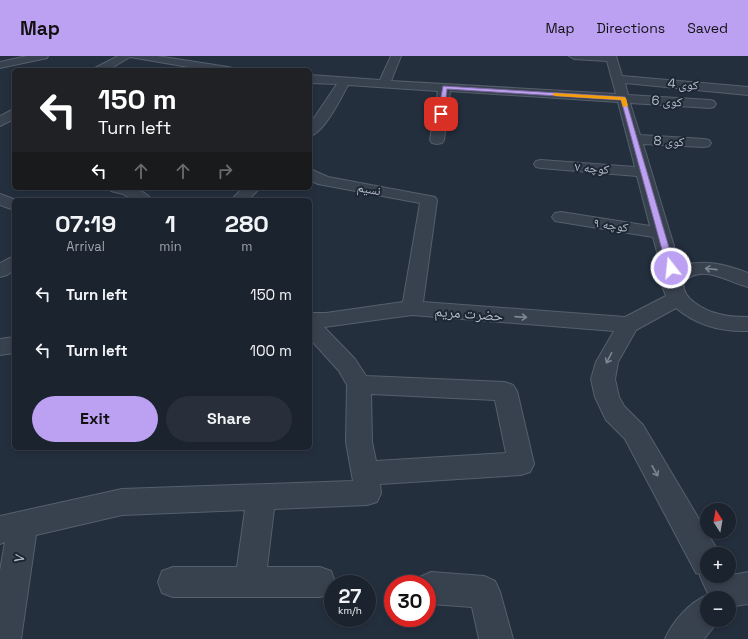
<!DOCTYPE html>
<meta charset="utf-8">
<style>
body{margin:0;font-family:"Space Grotesk","Noto Naskh Arabic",sans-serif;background:#282f3a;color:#f1f3f6;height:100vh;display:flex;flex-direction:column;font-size:15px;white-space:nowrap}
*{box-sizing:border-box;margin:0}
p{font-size:13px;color:#a0a4aa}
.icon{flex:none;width:22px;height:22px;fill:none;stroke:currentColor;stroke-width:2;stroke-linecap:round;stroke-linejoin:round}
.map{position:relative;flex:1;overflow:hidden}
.sheet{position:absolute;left:12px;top:142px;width:300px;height:252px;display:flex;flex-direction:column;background:#1b232e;border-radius:6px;box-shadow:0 2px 6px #0003,0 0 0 1px #39404a}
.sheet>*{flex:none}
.top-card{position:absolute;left:12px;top:12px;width:300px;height:122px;border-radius:6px;box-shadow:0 2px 6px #0003,0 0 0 1px #39404a;background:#202124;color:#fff;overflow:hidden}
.needle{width:26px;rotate:349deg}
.tools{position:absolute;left:700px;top:447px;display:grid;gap:8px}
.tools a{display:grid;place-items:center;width:36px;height:36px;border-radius:50%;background:#1b232e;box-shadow:0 2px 6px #0003,0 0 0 1px #39404a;font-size:20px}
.speed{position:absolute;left:324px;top:519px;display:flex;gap:8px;font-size:20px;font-weight:700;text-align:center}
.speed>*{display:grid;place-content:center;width:52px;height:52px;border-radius:50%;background:#1b232e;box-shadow:0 2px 6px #0003,0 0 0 1px #39404a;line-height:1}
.speed small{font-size:10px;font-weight:400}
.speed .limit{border:6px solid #d22;background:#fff;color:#111}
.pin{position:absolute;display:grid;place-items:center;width:34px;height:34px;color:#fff;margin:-17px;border-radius:8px;box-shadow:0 2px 6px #0006}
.me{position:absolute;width:44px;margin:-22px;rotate:344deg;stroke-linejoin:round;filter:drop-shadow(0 0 3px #0008)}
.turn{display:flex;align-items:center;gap:14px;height:84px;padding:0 20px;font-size:18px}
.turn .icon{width:52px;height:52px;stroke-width:2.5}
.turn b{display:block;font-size:28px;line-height:34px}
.lanes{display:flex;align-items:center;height:38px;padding:0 20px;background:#0003;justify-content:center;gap:20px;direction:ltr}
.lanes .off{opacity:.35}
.eta{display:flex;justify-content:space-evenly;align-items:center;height:68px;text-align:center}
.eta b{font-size:24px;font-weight:600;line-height:28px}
.cta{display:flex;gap:8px;margin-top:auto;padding:8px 20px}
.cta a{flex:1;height:46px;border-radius:24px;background:#bca0f2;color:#111;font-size:16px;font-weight:600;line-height:46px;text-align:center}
.cta a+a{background:#282f3a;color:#f1f3f6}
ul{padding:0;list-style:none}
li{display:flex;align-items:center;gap:12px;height:56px;padding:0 20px}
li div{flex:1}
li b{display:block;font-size:15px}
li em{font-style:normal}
header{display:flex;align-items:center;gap:24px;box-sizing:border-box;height:56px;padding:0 20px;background:#bca0f2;color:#111}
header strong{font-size:19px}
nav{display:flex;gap:22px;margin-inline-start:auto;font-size:14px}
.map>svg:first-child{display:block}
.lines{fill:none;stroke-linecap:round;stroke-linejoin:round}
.street-casing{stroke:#565f6c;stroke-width:2}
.street{fill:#38414e;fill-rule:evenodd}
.oneway{stroke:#7c8592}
.route{fill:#bca0f2;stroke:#7a689d}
.slow{fill:#f59e0b}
.labels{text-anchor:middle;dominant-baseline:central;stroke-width:4;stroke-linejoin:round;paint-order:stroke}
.far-street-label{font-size:13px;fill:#b4bcc9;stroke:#1d2633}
.street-label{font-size:15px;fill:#b4bcc9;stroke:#1d2633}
.near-street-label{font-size:18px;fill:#b4bcc9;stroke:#1d2633}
</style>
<header>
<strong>Map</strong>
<nav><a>Map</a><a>Directions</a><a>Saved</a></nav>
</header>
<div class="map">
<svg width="748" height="583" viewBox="0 0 748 583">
<rect width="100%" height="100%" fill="#242f3e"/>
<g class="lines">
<defs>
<path id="street" d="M 27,0 L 48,0 L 47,2 L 0,12 L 0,6 Z
M 118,0 L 157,0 L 228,11 L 232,12 L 234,14 L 206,14 L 130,1 L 108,14 L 93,14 L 95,12 Z
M 391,0 L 401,0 L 391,25 L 616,38 L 607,5 L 574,3 L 569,0 L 616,0 L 622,20 L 748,31 L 748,39 L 625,27 L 628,39 L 710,44 L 714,45 L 716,48 L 714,51 L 710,52 L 630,47 L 640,79 L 704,83 L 709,84 L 711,87 L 709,90 L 704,91 L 643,88 L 680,210 C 704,203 725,208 748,217 L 748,231 C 727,226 705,208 684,225 C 679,242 706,255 719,258 C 729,261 738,261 748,261 L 748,275 C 721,276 696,269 676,252 L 636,274 L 618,306 L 615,323 L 619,341 L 624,350 L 643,369 L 718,495 L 719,498 L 707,498 L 707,520 L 729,520 L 729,515 L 732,519 L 748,516 L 748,548 L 729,551 L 729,542 L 707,542 L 707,564 L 719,564 L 704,583 L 665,583 C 673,565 689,547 707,539 L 709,540 L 700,520 L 700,518 L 696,517 L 625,383 L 606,364 L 595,341 L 591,323 L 596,306 L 614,275 L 412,259 L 324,271 L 355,303 L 366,320 L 505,326 L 513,329 L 517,335 L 534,408 L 530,416 L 521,419 L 380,428 L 381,437 L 377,446 L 367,449 L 274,453 L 267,511 L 320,511 L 331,515 L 335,526 L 333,528 L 331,537 L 320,541 L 173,541 L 162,537 L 158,526 L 162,515 L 173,511 L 237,511 L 245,454 L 122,459 L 36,479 L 21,583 L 0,583 L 0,515 L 5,486 L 0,488 L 0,460 L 122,433 L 353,425 L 346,386 L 347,329 L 339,315 L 310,283 L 310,257 L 326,257 L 403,246 L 420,147 L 318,128 L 310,124 L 310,113 L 328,121 L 435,141 L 437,144 L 423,246 L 625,261 L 666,240 L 663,232 L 665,225 L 653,181 L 561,166 L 555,165 L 552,161 L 555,157 L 561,156 L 650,170 L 637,120 L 541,112 L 536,111 L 534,108 L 536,105 L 541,104 L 635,111 L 618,46 L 450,35 L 444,84 L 442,87 L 437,88 L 432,87 L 430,84 L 438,35 L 348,29 C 341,42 324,77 310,80 L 310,68 L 337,28 L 310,27 L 310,19 L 380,24 ZM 371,338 L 495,344 L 506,397 L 376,405 L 372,386 Z
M 14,53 L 14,63 L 0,70 L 0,60 Z
M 109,132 C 124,132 142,130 152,144 L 133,144 L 123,138 L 111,135 Z
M 243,132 L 260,132 L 248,144 L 231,144 Z
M 0,138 L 16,144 L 14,144 L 14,154 L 0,149 Z
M 14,200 L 14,214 L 7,219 L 0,221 L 0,207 Z
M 14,281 L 14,297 L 0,299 L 0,283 Z
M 431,516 L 484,520 L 495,525 L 500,536 L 513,583 L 479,583 L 472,551 L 431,548 L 427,546 L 427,528 L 417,528 L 420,521 Z"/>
</defs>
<use href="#street" class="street-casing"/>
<use href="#street" class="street"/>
</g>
<defs><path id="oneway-shaft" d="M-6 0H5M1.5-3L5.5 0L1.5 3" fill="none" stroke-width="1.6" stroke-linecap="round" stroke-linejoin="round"/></defs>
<g class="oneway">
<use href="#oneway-shaft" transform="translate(711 213) rotate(-174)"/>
<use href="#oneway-shaft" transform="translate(521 261) rotate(4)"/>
<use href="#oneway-shaft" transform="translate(609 302) rotate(117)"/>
<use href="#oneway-shaft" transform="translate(655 415) rotate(61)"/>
</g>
<path class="route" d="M 443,30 L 625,41 L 675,212 L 674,214 L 671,215 L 667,212 L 621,44 L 447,33 L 444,58 L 441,59 L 438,58 Z"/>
<path class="slow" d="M 553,37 L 623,41 L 626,42 L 628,50 L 623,51 L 621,44 L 555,40 L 553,39 Z"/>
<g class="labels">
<g class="far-street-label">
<text transform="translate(683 28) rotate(5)">کوی 4</text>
<text transform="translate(667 45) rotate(4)">کوی 6</text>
<text transform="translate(669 85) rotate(3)">کوی 8</text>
<text transform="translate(592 112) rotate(5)">کوچه ۷</text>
<text transform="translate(369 133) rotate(10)">نسیم</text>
<text transform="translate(611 169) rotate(9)">کوچه ۹</text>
</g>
<g class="street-label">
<text transform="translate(469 257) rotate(4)">حضرت مریم</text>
</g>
<g class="near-street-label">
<text transform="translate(18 502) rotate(-80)">۷</text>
</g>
</g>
</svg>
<div class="tools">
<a><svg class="needle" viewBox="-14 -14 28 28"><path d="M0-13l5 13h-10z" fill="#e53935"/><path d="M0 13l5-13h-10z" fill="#a0a4aa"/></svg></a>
<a>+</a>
<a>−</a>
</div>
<div class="speed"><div>27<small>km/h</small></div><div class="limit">30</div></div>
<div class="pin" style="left:441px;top:58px;background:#d93025"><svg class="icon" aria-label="arrive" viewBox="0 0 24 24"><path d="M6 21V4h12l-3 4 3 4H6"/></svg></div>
<svg class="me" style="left:671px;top:212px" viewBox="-20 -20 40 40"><circle r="17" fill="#bca0f2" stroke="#fff" stroke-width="3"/><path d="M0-11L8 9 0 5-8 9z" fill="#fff"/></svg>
<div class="top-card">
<div class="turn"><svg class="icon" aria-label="left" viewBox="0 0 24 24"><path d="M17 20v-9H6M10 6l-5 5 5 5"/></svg><div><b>150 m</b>Turn left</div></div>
<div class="lanes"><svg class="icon" aria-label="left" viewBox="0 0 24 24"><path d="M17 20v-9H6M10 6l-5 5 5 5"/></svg><svg class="icon off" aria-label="ahead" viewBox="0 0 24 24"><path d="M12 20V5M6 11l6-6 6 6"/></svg><svg class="icon off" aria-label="ahead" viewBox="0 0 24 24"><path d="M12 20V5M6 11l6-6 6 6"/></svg><svg class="icon off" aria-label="right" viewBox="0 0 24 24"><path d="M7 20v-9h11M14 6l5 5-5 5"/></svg></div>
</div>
<section class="sheet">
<div class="eta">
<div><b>07:19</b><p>Arrival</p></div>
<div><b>1</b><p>min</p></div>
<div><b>280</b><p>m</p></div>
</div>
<ul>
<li><svg class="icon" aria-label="left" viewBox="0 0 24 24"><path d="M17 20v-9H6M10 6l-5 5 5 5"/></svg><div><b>Turn left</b></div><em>150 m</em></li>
<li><svg class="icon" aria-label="left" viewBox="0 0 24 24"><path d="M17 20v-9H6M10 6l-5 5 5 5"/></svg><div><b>Turn left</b></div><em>100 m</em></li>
</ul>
<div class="cta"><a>Exit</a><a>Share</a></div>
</section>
</div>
